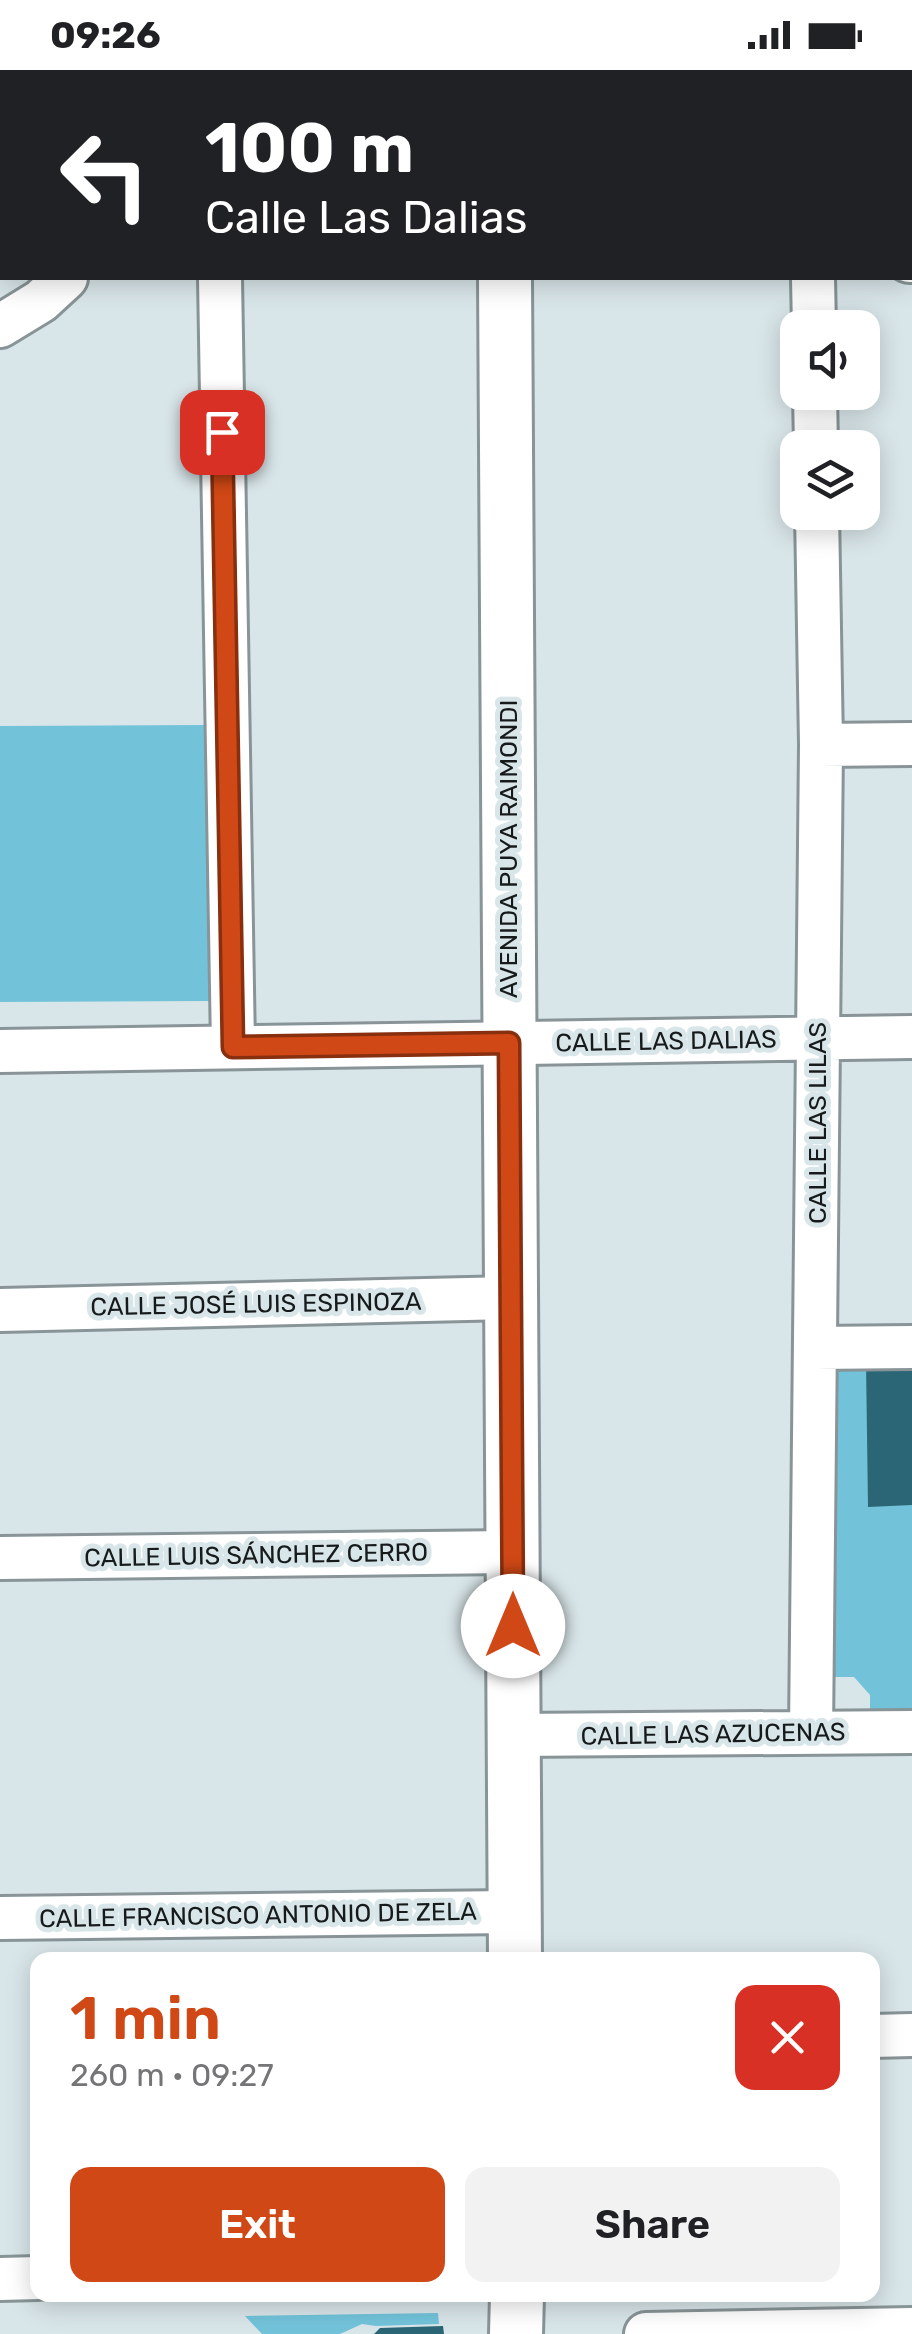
<!DOCTYPE html>
<meta charset="utf-8">
<style>
body{margin:0;font-family:Rubik,sans-serif;background:#f2f2f2;color:#202124;height:100vh;display:flex;flex-direction:column;font-size:38px;white-space:nowrap}
*{box-sizing:border-box;margin:0}
p{font-size:32px;color:#757577}
.icon{flex:none;width:55px;height:55px;fill:none;stroke:currentColor;stroke-width:2;stroke-linecap:round;stroke-linejoin:round}
.map{position:relative;flex:1;overflow:hidden}
.sheet{position:absolute;left:30px;top:1882px;width:850px;height:350px;display:flex;flex-direction:column;background:#fff;border-radius:20px;box-shadow:0 5px 25px #0003}
.sheet>*{flex:none}
.banner{position:absolute;left:0px;top:0px;width:912px;height:210px;box-shadow:0 5px 25px #0003;background:#202124;color:#fff;overflow:hidden}
.fabs{position:absolute;left:780px;top:240px;display:grid;gap:20px}
.fabs a{display:grid;place-items:center;width:100px;height:100px;border-radius:20px;background:#fff;box-shadow:0 5px 25px #0003;font-size:50px}
.pin{position:absolute;display:grid;place-items:center;width:85px;height:85px;color:#fff;margin:-42px;border-radius:20px;box-shadow:0 5px 15px #0006}
.me{position:absolute;width:110px;margin:-55px;rotate:0deg;stroke-linejoin:round;filter:drop-shadow(0 0 8px #0008)}
.turn{display:flex;align-items:center;gap:35px;height:210px;padding:0 40px;font-size:45px}
.turn .icon{width:130px;height:130px;stroke-width:2.5}
.turn b{display:block;font-size:70px;line-height:85px}
.round{display:grid;place-items:center;flex:none;width:105px;height:105px;border-radius:20px;background:#f2f2f2}
.head{display:flex;align-items:center;justify-content:space-between;height:170px;padding:0 40px}
h1{font-size:60px;font-weight:600;line-height:75px;color:#cf4815}
.button{display:flex;gap:20px;margin-top:auto;padding:20px 40px}
.button a{flex:1;height:115px;border-radius:20px;background:#cf4815;color:#fff;font-size:40px;font-weight:600;line-height:115px;text-align:center}
.button a+a{background:#f2f2f2;color:#202124}
.status{display:flex;justify-content:space-between;align-items:center;height:70px;padding:0 50px;background:#fff;direction:ltr}
.status svg{height:28px;fill:currentColor}
.map>svg:first-child{display:block}
.green{fill:#72c3da}
.building{fill:#2a6676}
.lines{fill:none;stroke-linecap:round;stroke-linejoin:round}
.minor-casing{stroke:#889497;stroke-width:48}
.tertiary-casing{stroke:#889497;stroke-width:58}
.minor{stroke:#fff;stroke-width:42}
.tertiary{stroke:#fff;stroke-width:52}
.route-casing{stroke:#872f0e;stroke-width:25}
.route{stroke:#cf4815;stroke-width:18}
.labels{text-anchor:middle;dominant-baseline:central;stroke-width:10;stroke-linejoin:round;paint-order:stroke}
.street-label{font-size:25px;fill:#161a1b;stroke:#d9e6e9}
</style>
<div class="status"><b>09:26</b><svg viewBox="0 0 49 12"><path d="M0 12V9h3v3zM5 12V6h3v6zM10 12V3h3v9zM15 12V0h3v12zM26 1h20v11H26zM47 4h2v5h-2z"/></svg></div>
<div class="map">
<svg width="912" height="2264" viewBox="0 0 912 2264">
<rect width="100%" height="100%" fill="#d9e6e9"/>
<path class="green" d="M 206,655 L 211,931 L 0,932 L 0,656 Z
M 912,1292 L 912,1648 L 870,1649 L 870,1625 L 854,1607 L 830,1607 L 827,1293 Z
M 438,2243 L 439,2254 L 376,2256 L 362,2254 L 340,2264 L 262,2264 L 245,2246 Z"/>
<path class="building" d="M 866,1292 L 912,1292 L 912,1435 L 868,1437 Z
M 443,2256 L 444,2264 L 374,2264 L 380,2258 Z"/>
<g class="lines">
<defs>
<path id="minor" d="M 496,0 L 496,2
M 267,2 L 269,0
M 220,208 L 233,977
M 813,208 L 814,258
M 0,256 L 41,231 L 66,208
M 815,322 L 816,378
M 821,675 L 912,674
M 0,981 L 912,967
M 0,1240 L 511,1228
M 815,1278 L 912,1277
M 0,1488 L 513,1482
M 811,1663 L 821,675 L 817,442
M 514,1665 L 912,1662
M 0,1848 L 515,1842
M 872,1966 L 912,1965
M 0,2209 L 38,2208
M 646,2264 L 912,2259"/>
<path id="tertiary" d="M 0,158 L 2,161
M 910,186 L 912,186
M 505,208 L 515,1890
M 516,2264 L 517,2225"/>
</defs>
<use href="#minor" class="minor-casing"/>
<use href="#tertiary" class="tertiary-casing"/>
<use href="#minor" class="minor"/>
<use href="#tertiary" class="tertiary"/>
</g>
<g class="lines">
<defs>
<path id="route" d="M 222,362 L 233,977 L 509,973 L 513,1556"/>
</defs>
<use href="#route" class="route-casing"/>
<use href="#route" class="route"/>
</g>
<g class="labels">
<g class="street-label">
<text transform="translate(508 779) rotate(-90)">AVENIDA PUYA RAIMONDI</text>
<text transform="translate(666 971) rotate(-1)">CALLE LAS DALIAS</text>
<text transform="translate(817 1053) rotate(-90)">CALLE LAS LILAS</text>
<text transform="translate(256 1234) rotate(-1)">CALLE JOSÉ LUIS ESPINOZA</text>
<text transform="translate(256 1485) rotate(-1)">CALLE LUIS SÁNCHEZ CERRO</text>
<text transform="translate(713 1664) rotate(-1)">CALLE LAS AZUCENAS</text>
<text transform="translate(258 1845) rotate(-1)">CALLE FRANCISCO ANTONIO DE ZELA</text>
</g>
</g>
</svg>
<div class="fabs">
<a><svg class="icon" aria-label="sound" viewBox="0 0 24 24"><path d="M4 9h4l5-4v14l-5-4H4zM17 9q2 3 0 6"/></svg></a>
<a><svg class="icon" aria-label="layers" viewBox="0 0 24 24"><path d="M12 4l9 5-9 5-9-5zM3 14l9 5 9-5"/></svg></a>
</div>
<div class="pin" style="left:222px;top:362px;background:#d93025"><svg class="icon" aria-label="arrive" viewBox="0 0 24 24"><path d="M6 21V4h12l-3 4 3 4H6"/></svg></div>
<svg class="me" style="left:513px;top:1556px" viewBox="-20 -20 40 40"><circle r="19" fill="#fff"/><path d="M0-13L10 11 0 6-10 11z" fill="#cf4815"/></svg>
<div class="banner">
<div class="turn"><svg class="icon" aria-label="left" viewBox="0 0 24 24"><path d="M17 20v-9H6M10 6l-5 5 5 5"/></svg><div><b>100 m</b>Calle Las Dalias</div></div>
</div>
<section class="sheet">
<div class="head"><div><h1>1 min</h1><p>260 m · 09:27</p></div><a class="round" style="background:#d93025;color:#fff"><svg class="icon" aria-label="close" viewBox="0 0 24 24"><path d="M6 6l12 12M18 6L6 18"/></svg></a></div>
<div class="button"><a>Exit</a><a>Share</a></div>
</section>
</div>
